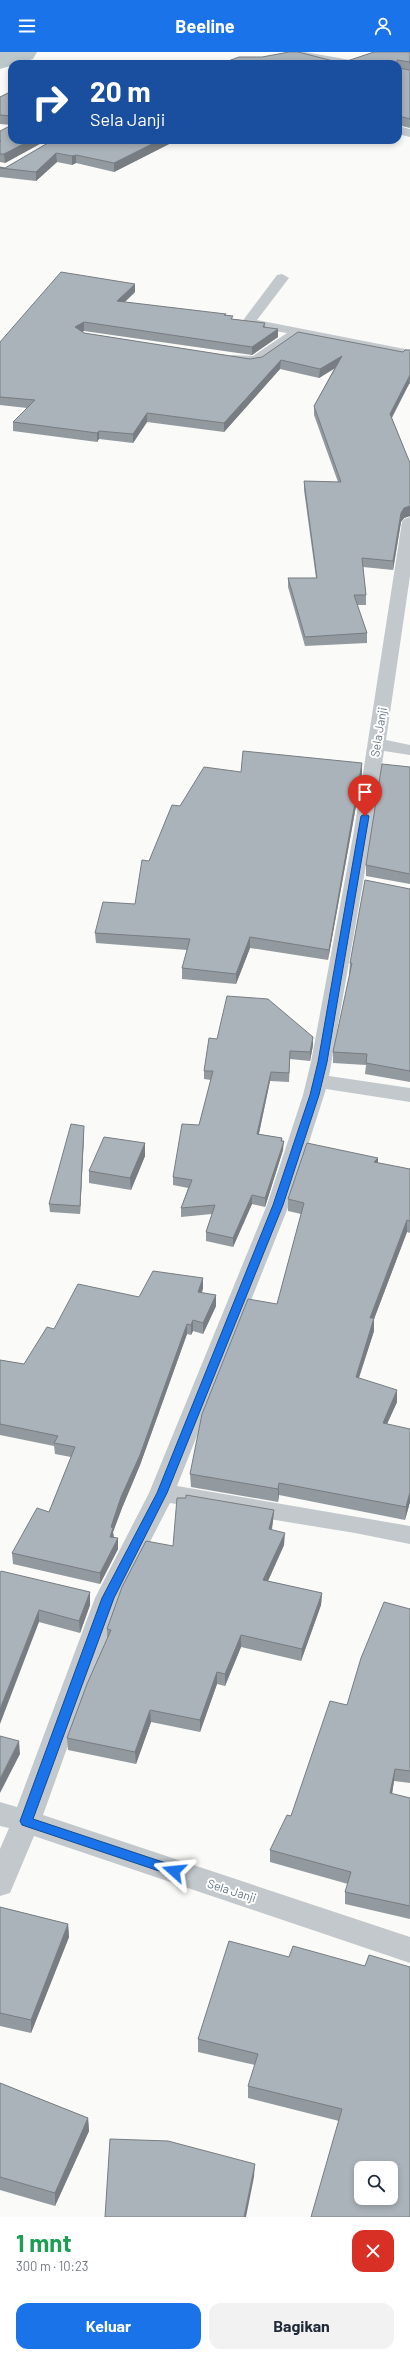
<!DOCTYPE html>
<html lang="id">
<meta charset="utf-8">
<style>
body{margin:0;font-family:Barlow,sans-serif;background:#f2f2f3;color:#1f2937;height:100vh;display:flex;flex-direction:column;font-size:15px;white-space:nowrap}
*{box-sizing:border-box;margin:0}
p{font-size:13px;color:#747a83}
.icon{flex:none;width:22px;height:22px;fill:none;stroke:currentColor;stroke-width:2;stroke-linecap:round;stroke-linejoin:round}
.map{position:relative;height:2165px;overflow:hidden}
.drawer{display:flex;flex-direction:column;background:#fff;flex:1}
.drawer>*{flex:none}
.banner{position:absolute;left:8px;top:8px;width:394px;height:84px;border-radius:12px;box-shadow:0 2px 6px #0003;background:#1a4fa0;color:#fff;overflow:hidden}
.tools{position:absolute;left:354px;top:2109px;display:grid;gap:8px}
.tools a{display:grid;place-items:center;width:44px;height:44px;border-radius:8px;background:#fff;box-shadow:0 2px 6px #0003;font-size:20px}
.pin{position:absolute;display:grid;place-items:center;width:34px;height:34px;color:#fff;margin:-41px -17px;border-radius:50% 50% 50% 0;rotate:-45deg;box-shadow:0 0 4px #0007}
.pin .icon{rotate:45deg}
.me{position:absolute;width:44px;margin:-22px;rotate:288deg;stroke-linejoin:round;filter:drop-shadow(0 0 3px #0008)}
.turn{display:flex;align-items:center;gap:14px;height:84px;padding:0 16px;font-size:18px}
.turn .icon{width:52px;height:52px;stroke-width:2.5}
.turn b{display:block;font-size:28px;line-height:34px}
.round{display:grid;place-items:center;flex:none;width:42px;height:42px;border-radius:12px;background:#f2f2f3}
.headline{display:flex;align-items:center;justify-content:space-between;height:68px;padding:0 16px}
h1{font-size:24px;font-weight:700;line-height:30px;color:#1e9e55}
.cta{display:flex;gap:8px;margin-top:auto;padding:8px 16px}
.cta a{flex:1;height:46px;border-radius:12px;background:#1a73e8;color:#fff;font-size:16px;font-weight:700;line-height:46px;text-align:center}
.cta a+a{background:#f2f2f3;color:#1f2937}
header{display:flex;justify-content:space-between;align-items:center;height:52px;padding:0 16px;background:#1a73e8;color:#fff;font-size:18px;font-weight:700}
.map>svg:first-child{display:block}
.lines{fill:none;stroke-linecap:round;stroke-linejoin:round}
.river{fill:#bbc7cb;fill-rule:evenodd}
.minor{fill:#c3c8cc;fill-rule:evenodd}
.wall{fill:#929a9f}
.shaded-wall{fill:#777d82}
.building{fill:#aab3b9;stroke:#777d82;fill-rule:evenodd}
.route{fill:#1a73e8;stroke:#114b97}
.labels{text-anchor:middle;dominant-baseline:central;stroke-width:4;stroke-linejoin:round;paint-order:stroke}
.street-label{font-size:12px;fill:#657683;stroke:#fff}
</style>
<header><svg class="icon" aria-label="menu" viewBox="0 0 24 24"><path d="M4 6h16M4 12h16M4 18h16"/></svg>Beeline<svg class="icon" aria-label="person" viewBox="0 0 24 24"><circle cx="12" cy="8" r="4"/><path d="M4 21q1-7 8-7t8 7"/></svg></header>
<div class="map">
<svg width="410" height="2165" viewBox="0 0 410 2165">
<rect width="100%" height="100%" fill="#fafaf8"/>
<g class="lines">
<path class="river" d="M 0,0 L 37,0 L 33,7 L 0,17 Z"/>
<path class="minor" d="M 290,0 L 305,0 L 356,9 L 362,12 L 336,12 L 297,5 L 262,12 L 238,12 L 244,9 Z
M 398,74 L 410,77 L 410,85 L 398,82 Z
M 282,222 L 289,226 L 257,268 L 410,298 L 410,306 L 301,284 L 261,312 L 227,310 L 225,307 L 232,303 L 253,304 L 287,281 L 248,275 L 241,271 L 277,223 Z
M 410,465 L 410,524 L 386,688 L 410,693 L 410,703 L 384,699 L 372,779 L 329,1024 L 410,1036 L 410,1050 L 326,1037 L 289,1153 L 177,1434 L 410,1474 L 410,1492 L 355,1481 L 170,1451 L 121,1546 L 43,1763 L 410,1885 L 410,1911 L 34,1784 L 10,1841 L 0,1844 L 0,1797 L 9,1776 L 0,1774 L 0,1750 L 17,1755 L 95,1546 L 149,1441 L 267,1153 L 303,1043 L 311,1010 L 354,779 L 402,470 L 404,467 Z"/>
</g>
<path class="wall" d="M 410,0 L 410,76 L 398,73 L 398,12 L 220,12 L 341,11 Z
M 12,39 L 12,73 L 0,72 L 0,45 Z
M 0,79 L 12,88 L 47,88 L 5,111 L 0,110 Z
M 53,88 L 177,88 L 114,120 L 76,111 L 72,113 L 57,110 L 36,129 L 0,125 L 0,115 L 5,116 Z
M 135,240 L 125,250 L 226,263 L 233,267 L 265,271 L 265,276 L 278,277 L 278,285 L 252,303 L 84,279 L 82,280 L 84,281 L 250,307 L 403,300 L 410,298 L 410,332 L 409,332 L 392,366 L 410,411 L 410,464 L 404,466 L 401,470 L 393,518 L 363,515 L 366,543 L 366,553 L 357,553 L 367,581 L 367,591 L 305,594 L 288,535 L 288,526 L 316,526 L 304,438 L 304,429 L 338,430 L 314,363 L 314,354 L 334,317 L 319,326 L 280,317 L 224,380 L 147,370 L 133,391 L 99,387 L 97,390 L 13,379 L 13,370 L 27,356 L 0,353 L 0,290 Z
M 410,715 L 410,832 L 366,824 L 366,813 Z
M 241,720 L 362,721 L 328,908 L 250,896 L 236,932 L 182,927 L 182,916 L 187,898 L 96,891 L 95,881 L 135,852 L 149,809 L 180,754 Z
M 410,837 L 410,1032 L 410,1030 L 365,1022 L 366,1013 L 333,1011 L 333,1000 L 350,922 L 349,922 L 350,911 Z
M 313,993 L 310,1009 L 290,1007 L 289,1030 L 270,1029 L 259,1082 L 282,1086 L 283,1098 L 265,1155 L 252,1152 L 233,1195 L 206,1189 L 206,1180 L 212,1162 L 181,1165 L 181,1156 L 188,1136 L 173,1133 L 173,1125 L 199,1073 L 211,1028 L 204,1027 L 204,1019 Z
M 84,1081 L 80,1162 L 50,1160 L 49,1152 Z
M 145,1091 L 145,1104 L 131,1138 L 89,1131 L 89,1119 Z
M 378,1111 L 410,1117 L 410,1181 L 407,1180 L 374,1267 L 374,1279 L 359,1326 L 397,1350 L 387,1372 L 410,1450 L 405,1468 L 279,1443 L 278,1450 L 191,1435 L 190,1422 L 277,1252 L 301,1162 L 288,1159 L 288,1147 Z
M 203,1226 L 203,1236 L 202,1241 L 216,1243 L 216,1254 L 203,1282 L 193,1279 L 191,1283 L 187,1282 L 140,1413 L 122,1456 L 113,1480 L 114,1486 L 118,1486 L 118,1497 L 100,1532 L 13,1512 L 12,1501 L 49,1460 L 71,1405 L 55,1402 L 54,1394 L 0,1383 L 0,1308 L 24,1312 L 54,1277 L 139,1245 Z
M 274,1458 L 273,1469 L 272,1478 L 284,1493 L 268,1529 L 322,1541 L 321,1553 L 301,1609 L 241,1595 L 225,1634 L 217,1632 L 200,1680 L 151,1670 L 136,1712 L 68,1698 L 67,1686 L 107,1586 L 107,1577 L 173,1494 Z
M 0,1521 L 90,1540 L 90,1553 L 80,1581 L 39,1570 Z
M 410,1557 L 410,1731 L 394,1729 L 392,1742 L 410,1746 L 410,1867 L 345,1852 L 345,1840 L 348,1832 L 270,1810 L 270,1798 L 291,1764 L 347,1653 Z
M 0,1855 L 68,1872 L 69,1885 L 31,1981 L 0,1974 Z
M 289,1905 L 365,1914 L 410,1915 L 339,2069 L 248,2046 L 248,2034 L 255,2013 L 198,2000 L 198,1987 Z
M 0,2031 L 88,2066 L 89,2079 L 55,2154 L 0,2138 Z"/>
<path class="shaded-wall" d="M 31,88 L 47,88 L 5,111 L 4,102 Z
M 160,88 L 177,88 L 114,120 L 114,111 Z
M 56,101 L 57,110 L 36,129 L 36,120 Z
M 76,103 L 76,111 L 72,113 L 72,104 Z
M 135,232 L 135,240 L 117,257 L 117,249 Z
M 84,270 L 84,279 L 76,283 L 75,275 Z
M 278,277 L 278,285 L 252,303 L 252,295 Z
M 342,304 L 341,312 L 319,326 L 320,317 Z
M 281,308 L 280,317 L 224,380 L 224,371 Z
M 410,323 L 409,332 L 389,370 L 390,362 Z
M 147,361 L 147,370 L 133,391 L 133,382 Z
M 99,379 L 99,387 L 97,390 L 97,381 Z
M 410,454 L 410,464 L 404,466 L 401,470 L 393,518 L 393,509 L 401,461 L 404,456 Z
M 362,711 L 362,721 L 328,908 L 329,898 Z
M 250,885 L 250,896 L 236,932 L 236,922 Z
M 313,985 L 313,993 L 310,1009 L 310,1000 Z
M 271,1020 L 270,1029 L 257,1090 L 257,1082 Z
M 84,1074 L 84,1081 L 80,1162 L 80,1154 Z
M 282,1086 L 282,1094 L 284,1089 L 283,1098 L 265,1155 L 265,1146 L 281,1089 Z
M 145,1091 L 145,1104 L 131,1138 L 130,1126 Z
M 378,1106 L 378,1118 L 374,1110 Z
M 252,1143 L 252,1152 L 233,1195 L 233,1186 Z
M 407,1168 L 407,1180 L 374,1267 L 374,1279 L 355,1337 L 356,1325 L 370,1266 Z
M 203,1226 L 203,1236 L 198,1251 L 198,1240 Z
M 216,1243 L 216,1254 L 203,1282 L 203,1271 Z
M 193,1268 L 193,1279 L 191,1283 L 191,1273 Z
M 187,1272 L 187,1282 L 140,1413 L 122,1456 L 113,1480 L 114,1487 L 110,1485 L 111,1475 L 121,1445 Z
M 397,1338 L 397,1350 L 382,1383 L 383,1371 Z
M 279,1431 L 279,1443 L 278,1450 L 278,1437 Z
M 410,1440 L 410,1450 L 405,1468 L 406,1455 Z
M 274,1458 L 273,1469 L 269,1489 L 269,1477 Z
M 285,1481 L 284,1493 L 263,1540 L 263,1528 Z
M 118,1486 L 118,1497 L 100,1532 L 100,1521 Z
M 90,1540 L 90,1553 L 80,1581 L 79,1569 Z
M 322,1541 L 321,1553 L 301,1609 L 302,1597 Z
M 39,1558 L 39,1570 L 0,1672 L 0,1657 Z
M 241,1583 L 241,1595 L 225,1634 L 225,1622 Z
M 217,1620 L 217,1632 L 200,1680 L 200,1668 Z
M 150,1658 L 151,1670 L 136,1712 L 135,1700 Z
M 19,1689 L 20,1702 L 0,1741 L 0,1727 Z
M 395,1717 L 394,1729 L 390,1754 L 390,1741 Z
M 68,1872 L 69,1885 L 31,1981 L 31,1968 Z
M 88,2066 L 89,2079 L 55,2154 L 55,2141 Z
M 255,2112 L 254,2125 L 246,2165 L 244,2165 Z"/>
<path class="building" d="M 289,0 L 298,0 L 341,11 L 374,0 L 410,0 L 410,10 L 397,8 L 397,12 L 220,12 L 239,5 L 262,5 Z
M 143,9 L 154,12 L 135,12 Z
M 398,16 L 410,18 L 410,67 L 399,64 L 398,65 Z
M 12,39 L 12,64 L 0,63 L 0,45 Z
M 12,73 L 12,88 L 31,88 L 4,102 L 0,102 L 0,89 L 1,89 L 0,88 L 0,79 Z
M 53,88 L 160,88 L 114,111 L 76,103 L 72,104 L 56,101 L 36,120 L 0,116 L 0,115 L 5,116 Z
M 61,220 L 135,232 L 117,249 L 226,262 L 224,263 L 233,264 L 231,267 L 265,271 L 263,275 L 278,277 L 252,295 L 84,270 L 75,275 L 84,281 L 250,307 L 262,305 L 298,280 L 403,300 L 405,298 L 410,298 L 410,323 L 390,362 L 410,411 L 410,454 L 404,456 L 401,461 L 393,509 L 362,506 L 366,543 L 354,543 L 367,581 L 305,585 L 288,526 L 317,526 L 304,429 L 341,430 L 314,354 L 342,304 L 320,317 L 281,308 L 224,371 L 147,361 L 133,382 L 99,379 L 97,381 L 13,370 L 35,348 L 0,345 L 0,290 Z
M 243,699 L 362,711 L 329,898 L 250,885 L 236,922 L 182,916 L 190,887 L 95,881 L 103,850 L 135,852 L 142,808 L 149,809 L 172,753 L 180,754 L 204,715 L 241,720 Z
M 382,712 L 410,715 L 410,822 L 366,813 Z
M 365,828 L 410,837 L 410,1019 L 366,1011 L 367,1002 L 333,1000 L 352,911 L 350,911 Z
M 227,944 L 268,947 L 313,985 L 310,1000 L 290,999 L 289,1021 L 271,1020 L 257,1082 L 282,1086 L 281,1089 L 284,1089 L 265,1146 L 252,1143 L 233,1186 L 206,1180 L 215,1153 L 181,1156 L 192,1128 L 173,1125 L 182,1072 L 199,1073 L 213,1019 L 204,1019 L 209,986 L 217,987 Z
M 71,1072 L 84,1074 L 80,1154 L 49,1152 Z
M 104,1085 L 145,1091 L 130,1126 L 89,1119 Z
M 307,1091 L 378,1106 L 374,1110 L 410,1117 L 410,1169 L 407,1168 L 370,1266 L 374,1266 L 356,1325 L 397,1338 L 383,1371 L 410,1377 L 410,1440 L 406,1455 L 279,1431 L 278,1437 L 190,1422 L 202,1362 L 248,1247 L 277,1252 L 304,1151 L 288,1147 Z
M 153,1219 L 203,1226 L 198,1240 L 216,1243 L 203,1271 L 193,1268 L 191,1273 L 187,1272 L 140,1403 L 121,1445 L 111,1475 L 113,1476 L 110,1485 L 118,1486 L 100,1521 L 12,1501 L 37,1456 L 49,1460 L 75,1395 L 54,1391 L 58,1384 L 0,1372 L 0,1308 L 24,1312 L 47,1275 L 54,1277 L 78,1232 L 139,1245 Z
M 186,1443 L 274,1458 L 269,1477 L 285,1481 L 263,1528 L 322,1541 L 302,1597 L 241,1583 L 225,1622 L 217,1620 L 200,1668 L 150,1658 L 135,1700 L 67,1686 L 87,1632 L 111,1578 L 107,1577 L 122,1535 L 146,1489 L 173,1494 L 177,1446 L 186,1446 Z
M 1,1519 L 90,1540 L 79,1569 L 39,1558 L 0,1657 L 0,1521 Z
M 384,1550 L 410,1557 L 410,1719 L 395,1717 L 390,1741 L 410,1746 L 410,1854 L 345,1840 L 351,1820 L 270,1798 L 287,1763 L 291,1764 L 330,1649 L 347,1653 L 361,1606 Z
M 0,1684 L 19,1689 L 0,1727 Z
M 0,1855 L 68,1872 L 31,1968 L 0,1961 Z
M 229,1889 L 289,1905 L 293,1894 L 365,1914 L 369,1903 L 410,1915 L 410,2165 L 311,2165 L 342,2057 L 248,2034 L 258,2002 L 198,1987 ZM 361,2116 L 391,2116 L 391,2146 L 361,2146 Z
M 0,2031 L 88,2066 L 55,2141 L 0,2125 Z
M 110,2087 L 168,2089 L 255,2112 L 244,2165 L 105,2165 Z"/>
<path class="route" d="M 365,762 L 369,764 L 327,1010 L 319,1043 L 283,1153 L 167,1441 L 114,1546 L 33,1767 L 178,1815 L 180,1819 L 174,1824 L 22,1773 L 20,1769 L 102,1546 L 157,1441 L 273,1153 L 310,1043 L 318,1010 L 361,764 Z"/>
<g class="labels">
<g class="street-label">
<text transform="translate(378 680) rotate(-81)">Sela Janji</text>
<text transform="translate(232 1838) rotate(18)">Sela Janji</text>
</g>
</g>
</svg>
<div class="tools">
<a><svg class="icon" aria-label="search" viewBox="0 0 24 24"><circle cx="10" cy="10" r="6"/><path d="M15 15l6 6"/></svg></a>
</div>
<div class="pin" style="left:365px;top:764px;background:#d93025"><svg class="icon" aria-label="arrive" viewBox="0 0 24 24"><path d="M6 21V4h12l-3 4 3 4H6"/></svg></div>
<svg class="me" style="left:174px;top:1819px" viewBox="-20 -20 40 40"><path d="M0-17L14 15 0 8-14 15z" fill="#1a73e8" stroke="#fff" stroke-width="4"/></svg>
<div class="banner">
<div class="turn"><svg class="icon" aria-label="right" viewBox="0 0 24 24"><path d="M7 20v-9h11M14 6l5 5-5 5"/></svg><div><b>20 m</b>Sela Janji</div></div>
</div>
</div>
<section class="drawer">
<div class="headline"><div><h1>1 mnt</h1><p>300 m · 10:23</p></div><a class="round" style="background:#d93025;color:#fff"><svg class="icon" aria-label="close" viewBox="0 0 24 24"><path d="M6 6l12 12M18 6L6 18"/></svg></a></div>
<div class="cta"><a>Keluar</a><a>Bagikan</a></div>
</section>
